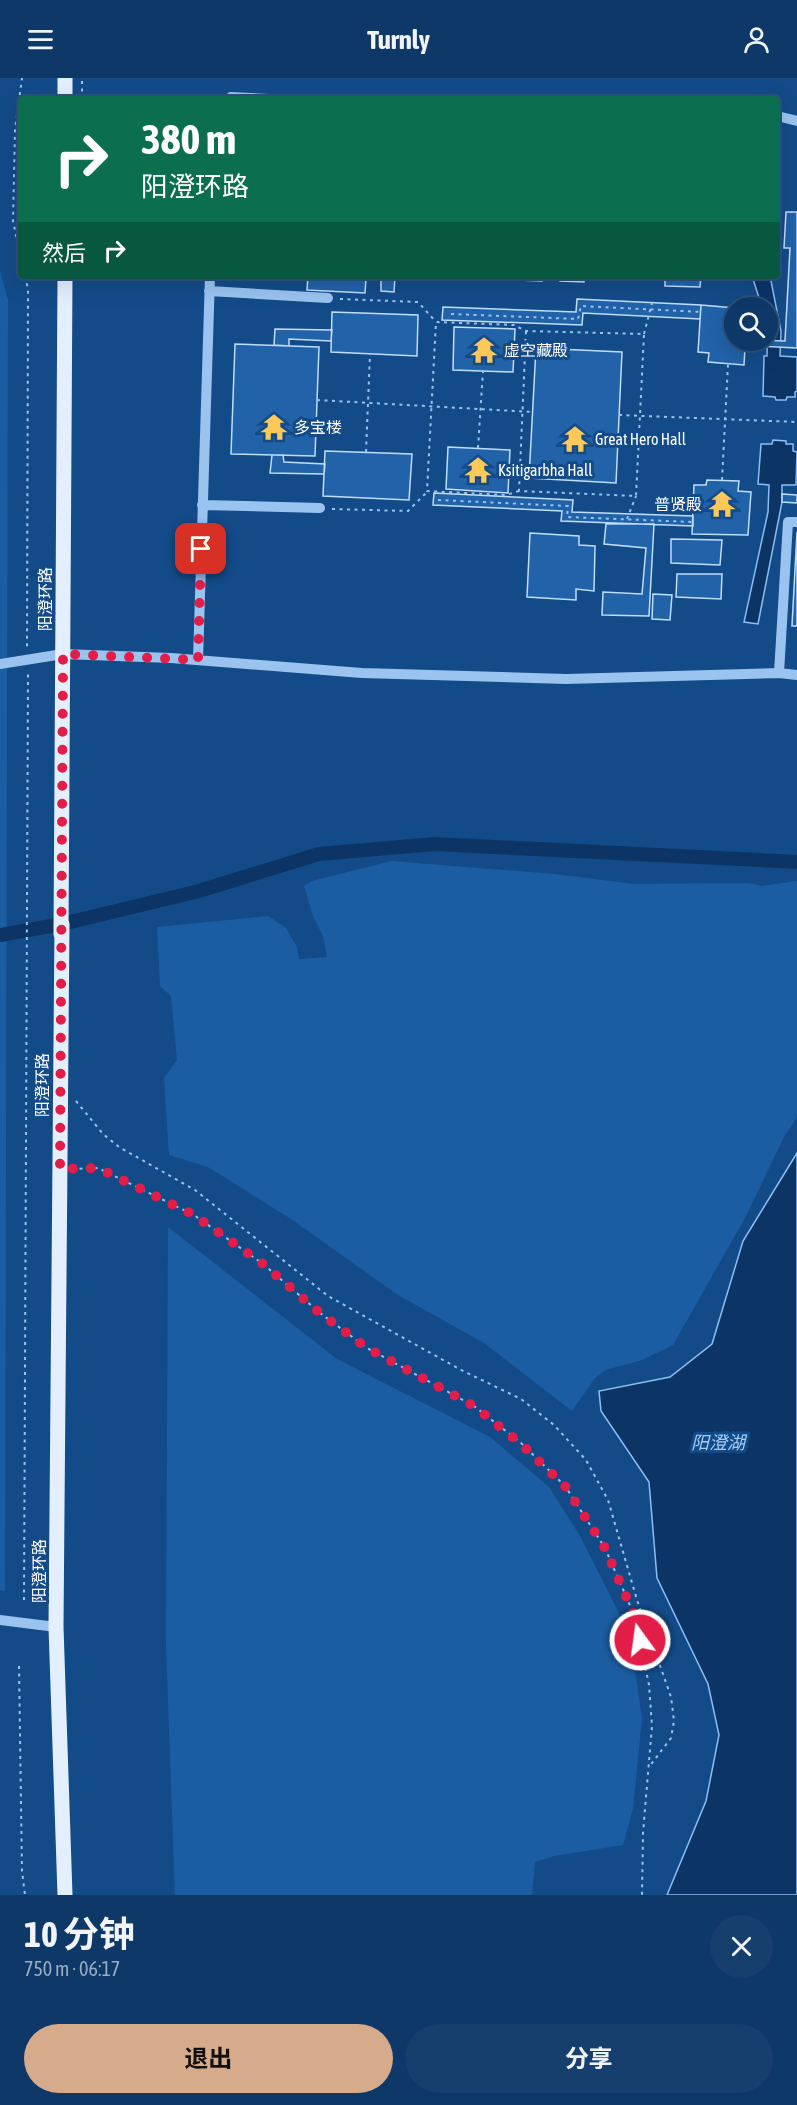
<!DOCTYPE html>
<html lang="zh">
<meta charset="utf-8">
<style>
body{margin:0;font-family:"Asap Condensed","Noto Sans SC",sans-serif;background:#173f6d;color:#f1f3f6;height:100vh;display:flex;flex-direction:column;font-size:22px;white-space:nowrap}
*{box-sizing:border-box;margin:0}
p{font-size:20px;color:#9bacc0}
.icon{flex:none;width:33px;height:33px;fill:none;stroke:currentColor;stroke-width:2;stroke-linecap:round;stroke-linejoin:round}
.map{position:relative;height:1817px;overflow:hidden}
.panel{display:flex;flex-direction:column;background:#0e3867;flex:1}
.panel>*{flex:none}
.top-card{position:absolute;left:18px;top:18px;width:762px;height:183px;border-radius:6px;box-shadow:0 6px 24px #0002,0 0 0 2px #2e527b;background:#0b6e4f;color:#fff;overflow:hidden}
.tools{position:absolute;left:724px;top:219px;display:grid;gap:12px}
.tools a{display:grid;place-items:center;width:54px;height:54px;border-radius:50%;background:#0e3867;box-shadow:0 6px 24px #0002,0 0 0 2px #2e527b;font-size:30px}
.pin{position:absolute;display:grid;place-items:center;width:51px;height:51px;color:#fff;margin:-26px;border-radius:12px;box-shadow:0 3px 9px #0006}
.me{position:absolute;width:66px;margin:-33px;rotate:346deg;stroke-linejoin:round;filter:drop-shadow(0 0 4px #0008)}
.turn{display:flex;align-items:center;gap:21px;height:126px;padding:0 24px;font-size:27px}
.turn .icon{width:78px;height:78px;stroke-width:2.5}
.turn b{display:block;font-size:42px;line-height:51px}
.then{display:flex;align-items:center;height:57px;padding:0 24px;background:#0003;gap:12px;font-size:22px}
.round{display:grid;place-items:center;flex:none;width:63px;height:63px;border-radius:32px;background:#173f6d}
.headline{display:flex;align-items:center;justify-content:space-between;height:102px;padding:0 24px}
h1{font-size:36px;font-weight:700;line-height:45px}
.action{display:flex;gap:12px;margin-top:auto;padding:12px 24px}
.action a{flex:1;height:69px;border-radius:36px;background:#d6ab8b;color:#111;font-size:24px;font-weight:700;line-height:69px;text-align:center}
.action a+a{background:#173f6d;color:#f1f3f6}
header{display:flex;justify-content:space-between;align-items:center;height:78px;padding:0 24px;background:#0e3867;font-size:27px;font-weight:700}
.map>svg:first-child{display:block}
.green{fill:#1b5da3}
.water{fill:#0c3566;stroke:#8bbff3;stroke-width:1.5}
.lines{fill:none;stroke-linecap:round;stroke-linejoin:round}
.canal{stroke:#0c3566;stroke-width:14}
.building{fill:#2162a9;stroke:#c0ddfc;stroke-width:1.5}
.path{stroke:#9ac3f0;stroke-width:2;stroke-dasharray:3 4.5;stroke-linecap:butt}
.minor{stroke:#9ac3f0;stroke-width:10}
.major{stroke:#e3efff;stroke-width:15}
.route{stroke:#e11d48;stroke-width:10;stroke-dasharray:0 18}
.labels{text-anchor:middle;dominant-baseline:central;stroke-width:6;stroke-linejoin:round;paint-order:stroke}
.poi-label{font-size:16px;fill:#fff;stroke:#134b89;text-anchor:start}
.street-label{font-size:16px;fill:#fff;stroke:#134b89}
.water-label{font-size:18px;font-style:italic;fill:#a5cdf7;stroke:#134b89}
</style>
<header><svg class="icon" aria-label="menu" viewBox="0 0 24 24"><path d="M4 6h16M4 12h16M4 18h16"/></svg>Turnly<svg class="icon" aria-label="person" viewBox="0 0 24 24"><circle cx="12" cy="8" r="4"/><path d="M4 21q1-7 8-7t8 7"/></svg></header>
<div class="map">
<svg width="797" height="1817" viewBox="0 0 797 1817">
<rect width="100%" height="100%" fill="#134b89"/>
<path class="green" d="M 0,193 L 8,222 L 5,1513 L 0,1512 Z
M 391,783 L 555,796 L 634,806 L 749,805 L 762,808 L 797,803 L 797,1039 L 784,1059 L 745,1140 L 673,1267 L 642,1282 L 606,1292 L 595,1300 L 572,1333 L 484,1265 L 398,1217 L 291,1141 L 208,1089 L 169,1077 L 164,1000 L 177,982 L 171,918 L 160,908 L 157,849 L 268,838 L 286,850 L 297,869 L 299,881 L 327,879 L 323,858 L 313,838 L 304,808 L 312,803 Z
M 168,1149 L 337,1281 L 490,1359 L 549,1409 L 580,1458 L 620,1537 L 634,1584 L 642,1641 L 633,1730 L 623,1767 L 554,1778 L 535,1784 L 532,1817 L 175,1817 L 166,1569 Z"/>
<path class="water" d="M 752,198 L 770,198 L 781,253 L 780,278 L 797,279 L 797,313 L 795,314 L 795,319 L 787,319 L 786,322 L 776,322 L 775,319 L 763,318 L 764,278 L 767,278 L 768,230 L 762,229 Z
M 773,362 L 786,363 L 786,366 L 793,366 L 793,373 L 797,374 L 796,407 L 782,407 L 782,424 L 758,546 L 744,544 L 768,434 L 769,407 L 758,406 L 761,366 L 772,366 Z
M 797,1075 L 797,1817 L 667,1817 L 706,1723 L 719,1657 L 708,1606 L 657,1500 L 649,1404 L 601,1333 L 599,1313 L 670,1299 L 712,1266 L 743,1163 Z"/>
<g class="lines">
<path class="canal" d="M 0,857 L 62,846 L 199,813 L 319,776 L 435,766 L 797,784"/>
</g>
<path class="building" d="M 786,134 L 797,134 L 797,270 L 755,268 L 756,262 L 785,263 L 790,170 L 784,170 Z
M 308,198 L 395,198 L 394,214 L 381,213 L 381,202 L 366,201 L 365,215 L 307,212 Z
M 420,198 L 444,198 L 443,201 L 420,201 Z
M 466,198 L 488,198 L 488,200 L 466,200 Z
M 519,198 L 542,198 L 542,203 L 518,202 Z
M 560,198 L 584,198 L 584,204 L 560,203 Z
M 628,198 L 649,198 L 649,202 L 627,201 Z
M 665,198 L 701,198 L 700,209 L 665,208 Z
M 577,221 L 701,227 L 700,241 L 583,235 L 582,247 L 442,242 L 443,229 L 576,234 Z
M 701,227 L 735,230 L 735,262 L 756,262 L 755,271 L 745,270 L 744,287 L 708,284 L 709,275 L 698,274 Z
M 332,234 L 418,237 L 417,278 L 331,274 Z
M 454,249 L 515,251 L 513,294 L 453,292 Z
M 275,251 L 332,252 L 331,263 L 289,261 L 289,268 L 274,267 Z
M 235,266 L 319,269 L 315,378 L 231,376 Z
M 536,270 L 622,274 L 616,405 L 529,400 Z
M 448,369 L 510,372 L 508,415 L 446,411 Z
M 325,373 L 412,376 L 409,422 L 323,418 Z
M 272,377 L 283,377 L 284,384 L 325,386 L 324,396 L 270,395 Z
M 707,402 L 739,403 L 738,413 L 751,414 L 748,457 L 692,456 L 694,407 L 706,407 Z
M 434,415 L 573,422 L 572,434 L 693,438 L 693,448 L 561,443 L 562,433 L 433,427 Z
M 782,416 L 797,417 L 797,425 L 782,424 Z
M 606,446 L 654,446 L 649,538 L 602,537 L 603,514 L 642,516 L 646,470 L 604,466 Z
M 797,454 L 797,548 L 792,548 Z
M 530,455 L 579,458 L 579,467 L 595,468 L 594,513 L 576,511 L 576,522 L 527,519 Z
M 671,461 L 722,462 L 720,487 L 671,485 Z
M 677,496 L 722,496 L 721,521 L 676,519 Z
M 653,516 L 672,517 L 670,542 L 652,541 Z"/>
<g class="lines">
<path class="path" d="M 82,21 L 82,0
M 21,181 L 13,143 L 15,52 L 22,0
M 25,198 L 28,211 L 27,571
M 340,221 L 418,224 L 436,244
M 451,236 L 578,241 L 581,228 L 701,234
M 644,256 L 652,225
M 317,322 L 533,334
M 619,337 L 797,344
M 478,370 L 483,293
M 366,374 L 370,276
M 722,402 L 728,286
M 519,413 L 506,417 L 427,413 L 436,244 L 514,247 L 526,253 L 644,256 L 636,418 L 519,413 L 526,253
M 438,422 L 568,428 L 567,439 L 693,444
M 332,431 L 408,433 L 427,414
M 627,441 L 636,418
M 76,1023 L 103,1056 L 119,1069 L 195,1112 L 328,1218 L 463,1293 L 521,1321 L 554,1347 L 586,1382 L 608,1422 L 637,1522 L 671,1619 L 674,1643 L 671,1660 L 649,1689
M 72,1091 L 98,1090 L 194,1137 L 263,1186 L 320,1235 L 367,1270 L 474,1328 L 521,1365 L 565,1408 L 605,1470 L 635,1539 L 649,1607 L 652,1648 L 643,1755 L 642,1817
M 24,1522 L 28,595
M 19,1588 L 22,1793 L 25,1817"/>
<path class="minor" d="M 231,21 L 231,19 L 269,21
M 777,38 L 797,43
M 209,213 L 328,220
M 202,427 L 320,430
M 198,582 L 210,198
M 0,586 L 63,576 L 171,580 L 362,595 L 566,601 L 779,595 L 797,597
M 779,595 L 788,444 L 797,444
M 0,1542 L 56,1549"/>
<path class="major" d="M 65,21 L 65,0
M 62,846 L 56,1549 L 65,1817
M 61,856 L 65,198"/>
</g>
<g class="lines">
<path class="route" d="M 201,471 L 198,582 L 63,576 L 60,1091 L 98,1090 L 194,1137 L 263,1186 L 320,1235 L 367,1270 L 474,1328 L 520,1365 L 565,1408 L 605,1470 L 635,1539 L 640,1562"/>
</g>
<defs>
<symbol id="temple-bare" viewBox="-9 -9 18 18"><path d="M0-6L5-2H3V0L6.5 2.5H4V6H1.5V3h-3V6H-4V2.5H-6.5L-3 0V-2H-5Z" fill="#ffc959" stroke="#134b89" stroke-width="2.5" paint-order="stroke"/></symbol>
</defs>
<g fill-rule="evenodd">
<use href="#temple-bare" x="465" y="253" width="38" height="38"/>
<use href="#temple-bare" x="255" y="330" width="38" height="38"/>
<use href="#temple-bare" x="556" y="342" width="38" height="38"/>
<use href="#temple-bare" x="459" y="373" width="38" height="38"/>
<use href="#temple-bare" x="703" y="407" width="38" height="38"/>
</g>
<g class="labels">
<g class="poi-label">
<text x="504" y="272">虚空藏殿</text>
<text x="294" y="349">多宝楼</text>
<text x="595" y="361">Great Hero Hall</text>
<text x="498" y="392">Ksitigarbha Hall</text>
<text x="702" y="426" text-anchor="end">普贤殿</text>
</g>
<g class="street-label">
<text transform="translate(45 521) rotate(-90)">阳澄环路</text>
<text transform="translate(42 1007) rotate(-90)">阳澄环路</text>
<text transform="translate(39 1493) rotate(-90)">阳澄环路</text>
</g>
<g class="water-label">
<text x="718" y="1364">阳澄湖</text>
</g>
</g>
</svg>
<div class="tools">
<a><svg class="icon" aria-label="search" viewBox="0 0 24 24"><circle cx="10" cy="10" r="6"/><path d="M15 15l6 6"/></svg></a>
</div>
<div class="pin" style="left:201px;top:471px;background:#d93025"><svg class="icon" aria-label="arrive" viewBox="0 0 24 24"><path d="M6 21V4h12l-3 4 3 4H6"/></svg></div>
<svg class="me" style="left:640px;top:1562px" viewBox="-20 -20 40 40"><circle r="17" fill="#e11d48" stroke="#fff" stroke-width="3"/><path d="M0-11L8 9 0 5-8 9z" fill="#fff"/></svg>
<div class="top-card">
<div class="turn"><svg class="icon" aria-label="right" viewBox="0 0 24 24"><path d="M7 20v-9h11M14 6l5 5-5 5"/></svg><div><b>380 m</b>阳澄环路</div></div>
<div class="then">然后<svg class="icon" aria-label="right" viewBox="0 0 24 24"><path d="M7 20v-9h11M14 6l5 5-5 5"/></svg></div>
</div>
</div>
<section class="panel">
<div class="headline"><div><h1>10 分钟</h1><p>750 m · 06:17</p></div><a class="round"><svg class="icon" aria-label="close" viewBox="0 0 24 24"><path d="M6 6l12 12M18 6L6 18"/></svg></a></div>
<div class="action"><a>退出</a><a>分享</a></div>
</section>
